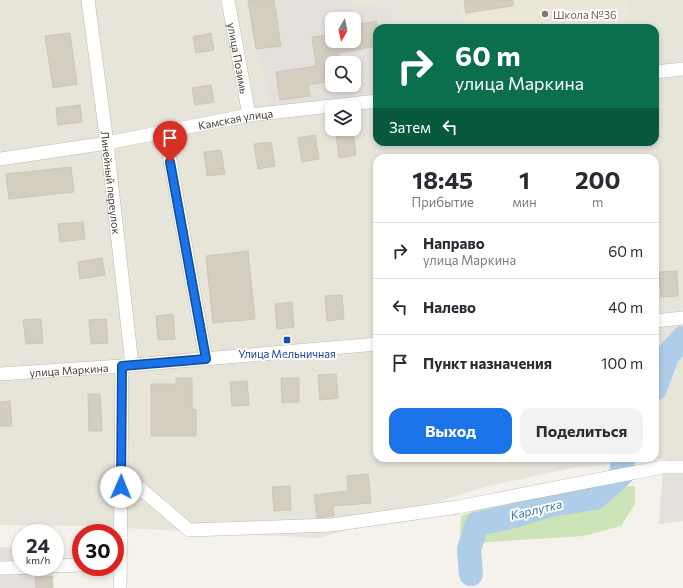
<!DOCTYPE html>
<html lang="ru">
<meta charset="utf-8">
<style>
body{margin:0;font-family:Commissioner,sans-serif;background:#f2f2f3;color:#2b2b33;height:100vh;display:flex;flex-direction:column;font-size:15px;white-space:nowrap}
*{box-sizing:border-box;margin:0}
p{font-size:13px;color:#7c7c81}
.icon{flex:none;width:22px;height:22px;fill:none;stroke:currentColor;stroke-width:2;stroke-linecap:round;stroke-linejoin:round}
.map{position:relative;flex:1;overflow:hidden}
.drawer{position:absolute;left:373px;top:154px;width:286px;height:308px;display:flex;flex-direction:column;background:#fff;border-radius:12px;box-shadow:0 2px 6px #0003}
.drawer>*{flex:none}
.guide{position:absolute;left:373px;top:24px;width:286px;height:122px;border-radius:12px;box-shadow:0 2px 6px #0003;background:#0b6e4f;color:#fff;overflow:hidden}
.needle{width:26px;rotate:189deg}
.tools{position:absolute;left:325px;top:12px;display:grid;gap:8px}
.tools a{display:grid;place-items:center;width:36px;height:36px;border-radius:8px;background:#fff;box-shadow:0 2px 6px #0003;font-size:20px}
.speed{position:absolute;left:12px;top:524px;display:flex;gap:8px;font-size:20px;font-weight:700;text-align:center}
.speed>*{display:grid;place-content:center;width:52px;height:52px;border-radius:50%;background:#fff;box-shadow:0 2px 6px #0003;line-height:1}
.speed small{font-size:10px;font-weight:400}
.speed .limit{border:6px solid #d22;background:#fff;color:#111}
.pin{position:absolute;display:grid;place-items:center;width:34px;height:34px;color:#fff;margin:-41px -17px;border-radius:50% 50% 50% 0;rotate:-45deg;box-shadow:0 0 4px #0007}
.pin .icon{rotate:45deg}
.me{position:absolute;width:44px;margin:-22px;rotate:1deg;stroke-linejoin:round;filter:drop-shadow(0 0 3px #0008)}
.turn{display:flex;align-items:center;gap:14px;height:84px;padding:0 16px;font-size:18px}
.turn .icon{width:52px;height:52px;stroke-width:2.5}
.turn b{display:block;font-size:28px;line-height:34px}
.then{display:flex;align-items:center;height:38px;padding:0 16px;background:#0003;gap:8px;font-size:15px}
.eta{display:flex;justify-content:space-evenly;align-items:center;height:68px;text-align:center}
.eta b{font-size:24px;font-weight:700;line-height:28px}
.action{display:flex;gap:8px;margin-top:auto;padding:8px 16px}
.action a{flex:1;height:46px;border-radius:12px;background:#1a73e8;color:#fff;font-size:16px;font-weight:700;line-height:46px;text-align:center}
.action a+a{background:#f2f2f3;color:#2b2b33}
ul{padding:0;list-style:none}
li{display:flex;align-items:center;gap:12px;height:56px;padding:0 16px;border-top:1px solid #e1e1e2}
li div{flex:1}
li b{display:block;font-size:15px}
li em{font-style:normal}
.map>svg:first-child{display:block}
.residential{fill:#e7e4da;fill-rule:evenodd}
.industrial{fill:#e4e1dc;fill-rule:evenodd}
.education{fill:#ebe7d6}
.green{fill:#cde3b8}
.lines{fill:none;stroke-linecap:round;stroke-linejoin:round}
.river{stroke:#aecde9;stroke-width:24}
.building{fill:#d4cec1;stroke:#cec6b5}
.minor-casing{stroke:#bebaae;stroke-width:14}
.minor{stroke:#fff;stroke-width:13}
.route-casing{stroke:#114b97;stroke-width:10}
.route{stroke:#1a73e8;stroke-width:7}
.education-dot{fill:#8d6e63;stroke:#fff;stroke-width:1.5}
.transit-dot{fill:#1a4fb4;stroke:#fff;stroke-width:1.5}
.labels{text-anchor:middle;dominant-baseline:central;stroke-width:4;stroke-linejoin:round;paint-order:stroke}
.education-label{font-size:11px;fill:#785e54;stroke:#fff;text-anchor:start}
.street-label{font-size:11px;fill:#474339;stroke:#fff}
.transit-label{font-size:11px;fill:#164399;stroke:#fff}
.water-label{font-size:12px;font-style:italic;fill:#3d74a8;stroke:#fff}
</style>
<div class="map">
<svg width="683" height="588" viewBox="0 0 683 588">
<rect width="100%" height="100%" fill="#f4f2eb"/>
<path class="residential" d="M 0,0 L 683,0 L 683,457 L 573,468 L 488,486 L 320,538 L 85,526 L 0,525 ZM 332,19 L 354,19 L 354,41 L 332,41 ZM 377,28 L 655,28 L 655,142 L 377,142 ZM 332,63 L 354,63 L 354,85 L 332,85 ZM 332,107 L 354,107 L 354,129 L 332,129 ZM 377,158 L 655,158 L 655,458 L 377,458 Z"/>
<path class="industrial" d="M 246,0 L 346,0 L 352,5 L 390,7 L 393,28 L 377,28 L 377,92 L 271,107 L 260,58 L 256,55 ZM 332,19 L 354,19 L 354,41 L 332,41 ZM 332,63 L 354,63 L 354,85 L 332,85 Z
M 683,457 L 683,521 L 659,524 L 663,467 L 666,458 Z
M 0,547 L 21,548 L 21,567 L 52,567 L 53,588 L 0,588 Z"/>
<path class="education" d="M 459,0 L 627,0 L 631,28 L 463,28 Z"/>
<path class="green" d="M 635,486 L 635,504 L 621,526 L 583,536 L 474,543 L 460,534 L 461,516 L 484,507 L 579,489 Z"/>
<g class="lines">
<path class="river" d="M 655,389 L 667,356 L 683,338
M 471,574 L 469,549 L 477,524 L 514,516 L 550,505 L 595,498 L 621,475 L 623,458"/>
</g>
<path class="building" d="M 248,0 L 274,0 L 281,46 L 256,49 Z
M 464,0 L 513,0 L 513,6 L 466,13 Z
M 377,21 L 377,46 L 338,53 L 340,63 L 332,63 L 332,81 L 308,85 L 310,96 L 280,100 L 276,72 L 316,66 L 312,37 L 332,34 L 332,41 L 354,41 L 354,25 Z
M 70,33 L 77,84 L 53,88 L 45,36 Z
M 211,33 L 214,50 L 196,53 L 193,37 Z
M 211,85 L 214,102 L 195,105 L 192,88 Z
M 80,105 L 82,122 L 58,125 L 56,108 Z
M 353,131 L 356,155 L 339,158 L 336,134 Z
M 315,135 L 319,159 L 302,162 L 298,138 Z
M 271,142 L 275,166 L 258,169 L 254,144 Z
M 221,150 L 225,174 L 207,176 L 204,152 Z
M 71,167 L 74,192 L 9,199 L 6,174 Z
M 83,222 L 85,239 L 60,242 L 58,224 Z
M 248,251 L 255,319 L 213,323 L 206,256 Z
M 102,258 L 105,275 L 80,279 L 78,262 Z
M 677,271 L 678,296 L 661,297 L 659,272 Z
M 342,295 L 344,319 L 327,321 L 325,296 Z
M 292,302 L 294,327 L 277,329 L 275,304 Z
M 173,314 L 175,339 L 158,340 L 156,316 Z
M 41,319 L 43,343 L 26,344 L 23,320 Z
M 106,319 L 108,343 L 91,344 L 89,320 Z
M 336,374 L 338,398 L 320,400 L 318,375 Z
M 176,378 L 192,378 L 192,409 L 196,410 L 196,436 L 151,436 L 151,384 L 176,384 Z
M 281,378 L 299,378 L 299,402 L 282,403 Z
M 247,381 L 249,405 L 232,406 L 230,382 Z
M 88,394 L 100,394 L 102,431 L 89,431 Z
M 10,401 L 12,426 L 0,426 L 0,402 Z
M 368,474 L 371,503 L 333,506 L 334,516 L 317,518 L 314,495 L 348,491 L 347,476 Z
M 290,486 L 291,510 L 274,511 L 272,487 Z
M 52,576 L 53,588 L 36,588 L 35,577 Z"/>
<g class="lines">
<defs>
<g id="minor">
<path id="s1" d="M 88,0 L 107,143 L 132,365"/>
<path id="s2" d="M 228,0 L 249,115"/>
<path d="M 655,72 L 683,69"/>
<path d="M 165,132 L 206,359"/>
<path id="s3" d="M 0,159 L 107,143 L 249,115 L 377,101"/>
<path d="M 655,321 L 683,318"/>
<path id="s4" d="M 0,374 L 122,366 L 377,344"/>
<path d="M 121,472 L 189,530 L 331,525 L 458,507 L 663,467 L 683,467"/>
<path d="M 55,566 L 81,565"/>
<path d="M 0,568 L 5,568 L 35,567"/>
<path d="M 120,588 L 122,366"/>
</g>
</defs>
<use href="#minor" class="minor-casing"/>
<use href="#minor" class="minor"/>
</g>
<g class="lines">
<defs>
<path id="route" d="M 121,487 L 122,366 L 206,359 L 170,162"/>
</defs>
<use href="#route" class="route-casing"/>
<use href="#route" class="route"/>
</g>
<circle class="education-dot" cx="545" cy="14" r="4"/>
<rect class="transit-dot" x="283" y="336" width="8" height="8" rx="2"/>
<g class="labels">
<g class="education-label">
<text x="553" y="14">Школа №36</text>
</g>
<g class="street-label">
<text stroke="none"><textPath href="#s2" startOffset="59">улица Позимь</textPath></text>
<text stroke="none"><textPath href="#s3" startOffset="239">Камская улица</textPath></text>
<text stroke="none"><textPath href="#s1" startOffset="184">Линейный переулок</textPath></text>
<text stroke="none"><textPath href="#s4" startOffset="69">улица Маркина</textPath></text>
</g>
<g class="transit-label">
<text x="287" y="353">Улица Мельничная</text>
</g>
<g class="water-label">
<text transform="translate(536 509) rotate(-13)">Карлутка</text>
</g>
</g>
</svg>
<div class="tools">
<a><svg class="needle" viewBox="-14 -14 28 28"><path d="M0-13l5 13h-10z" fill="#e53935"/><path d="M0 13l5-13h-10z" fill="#7c7c81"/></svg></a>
<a><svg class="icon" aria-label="search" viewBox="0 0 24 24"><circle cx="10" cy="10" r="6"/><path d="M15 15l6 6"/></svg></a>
<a><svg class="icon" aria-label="layers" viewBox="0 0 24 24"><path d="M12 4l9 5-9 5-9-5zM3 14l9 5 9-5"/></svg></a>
</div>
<div class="speed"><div>24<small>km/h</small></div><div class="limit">30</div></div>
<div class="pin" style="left:170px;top:162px;background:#d93025"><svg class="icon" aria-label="arrive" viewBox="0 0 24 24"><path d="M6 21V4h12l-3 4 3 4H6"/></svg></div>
<svg class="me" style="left:121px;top:487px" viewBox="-20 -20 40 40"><circle r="19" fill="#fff"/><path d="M0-13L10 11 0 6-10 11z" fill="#1a73e8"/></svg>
<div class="guide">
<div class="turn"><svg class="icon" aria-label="right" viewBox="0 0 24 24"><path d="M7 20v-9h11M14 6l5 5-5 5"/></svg><div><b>60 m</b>улица Маркина</div></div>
<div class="then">Затем<svg class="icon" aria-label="left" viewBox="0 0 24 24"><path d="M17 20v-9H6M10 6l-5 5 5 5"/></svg></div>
</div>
<section class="drawer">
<div class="eta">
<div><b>18:45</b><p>Прибытие</p></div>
<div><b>1</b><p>мин</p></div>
<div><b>200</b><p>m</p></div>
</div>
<ul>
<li><svg class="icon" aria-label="right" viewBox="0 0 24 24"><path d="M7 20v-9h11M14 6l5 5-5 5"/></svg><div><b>Направо</b><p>улица Маркина</p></div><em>60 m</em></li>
<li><svg class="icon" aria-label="left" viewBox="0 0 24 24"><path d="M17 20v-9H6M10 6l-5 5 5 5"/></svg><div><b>Налево</b></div><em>40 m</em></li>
<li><svg class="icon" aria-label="arrive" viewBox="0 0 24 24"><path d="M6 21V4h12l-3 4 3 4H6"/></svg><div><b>Пункт назначения</b></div><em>100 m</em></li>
</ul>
<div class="action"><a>Выход</a><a>Поделиться</a></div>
</section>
</div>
